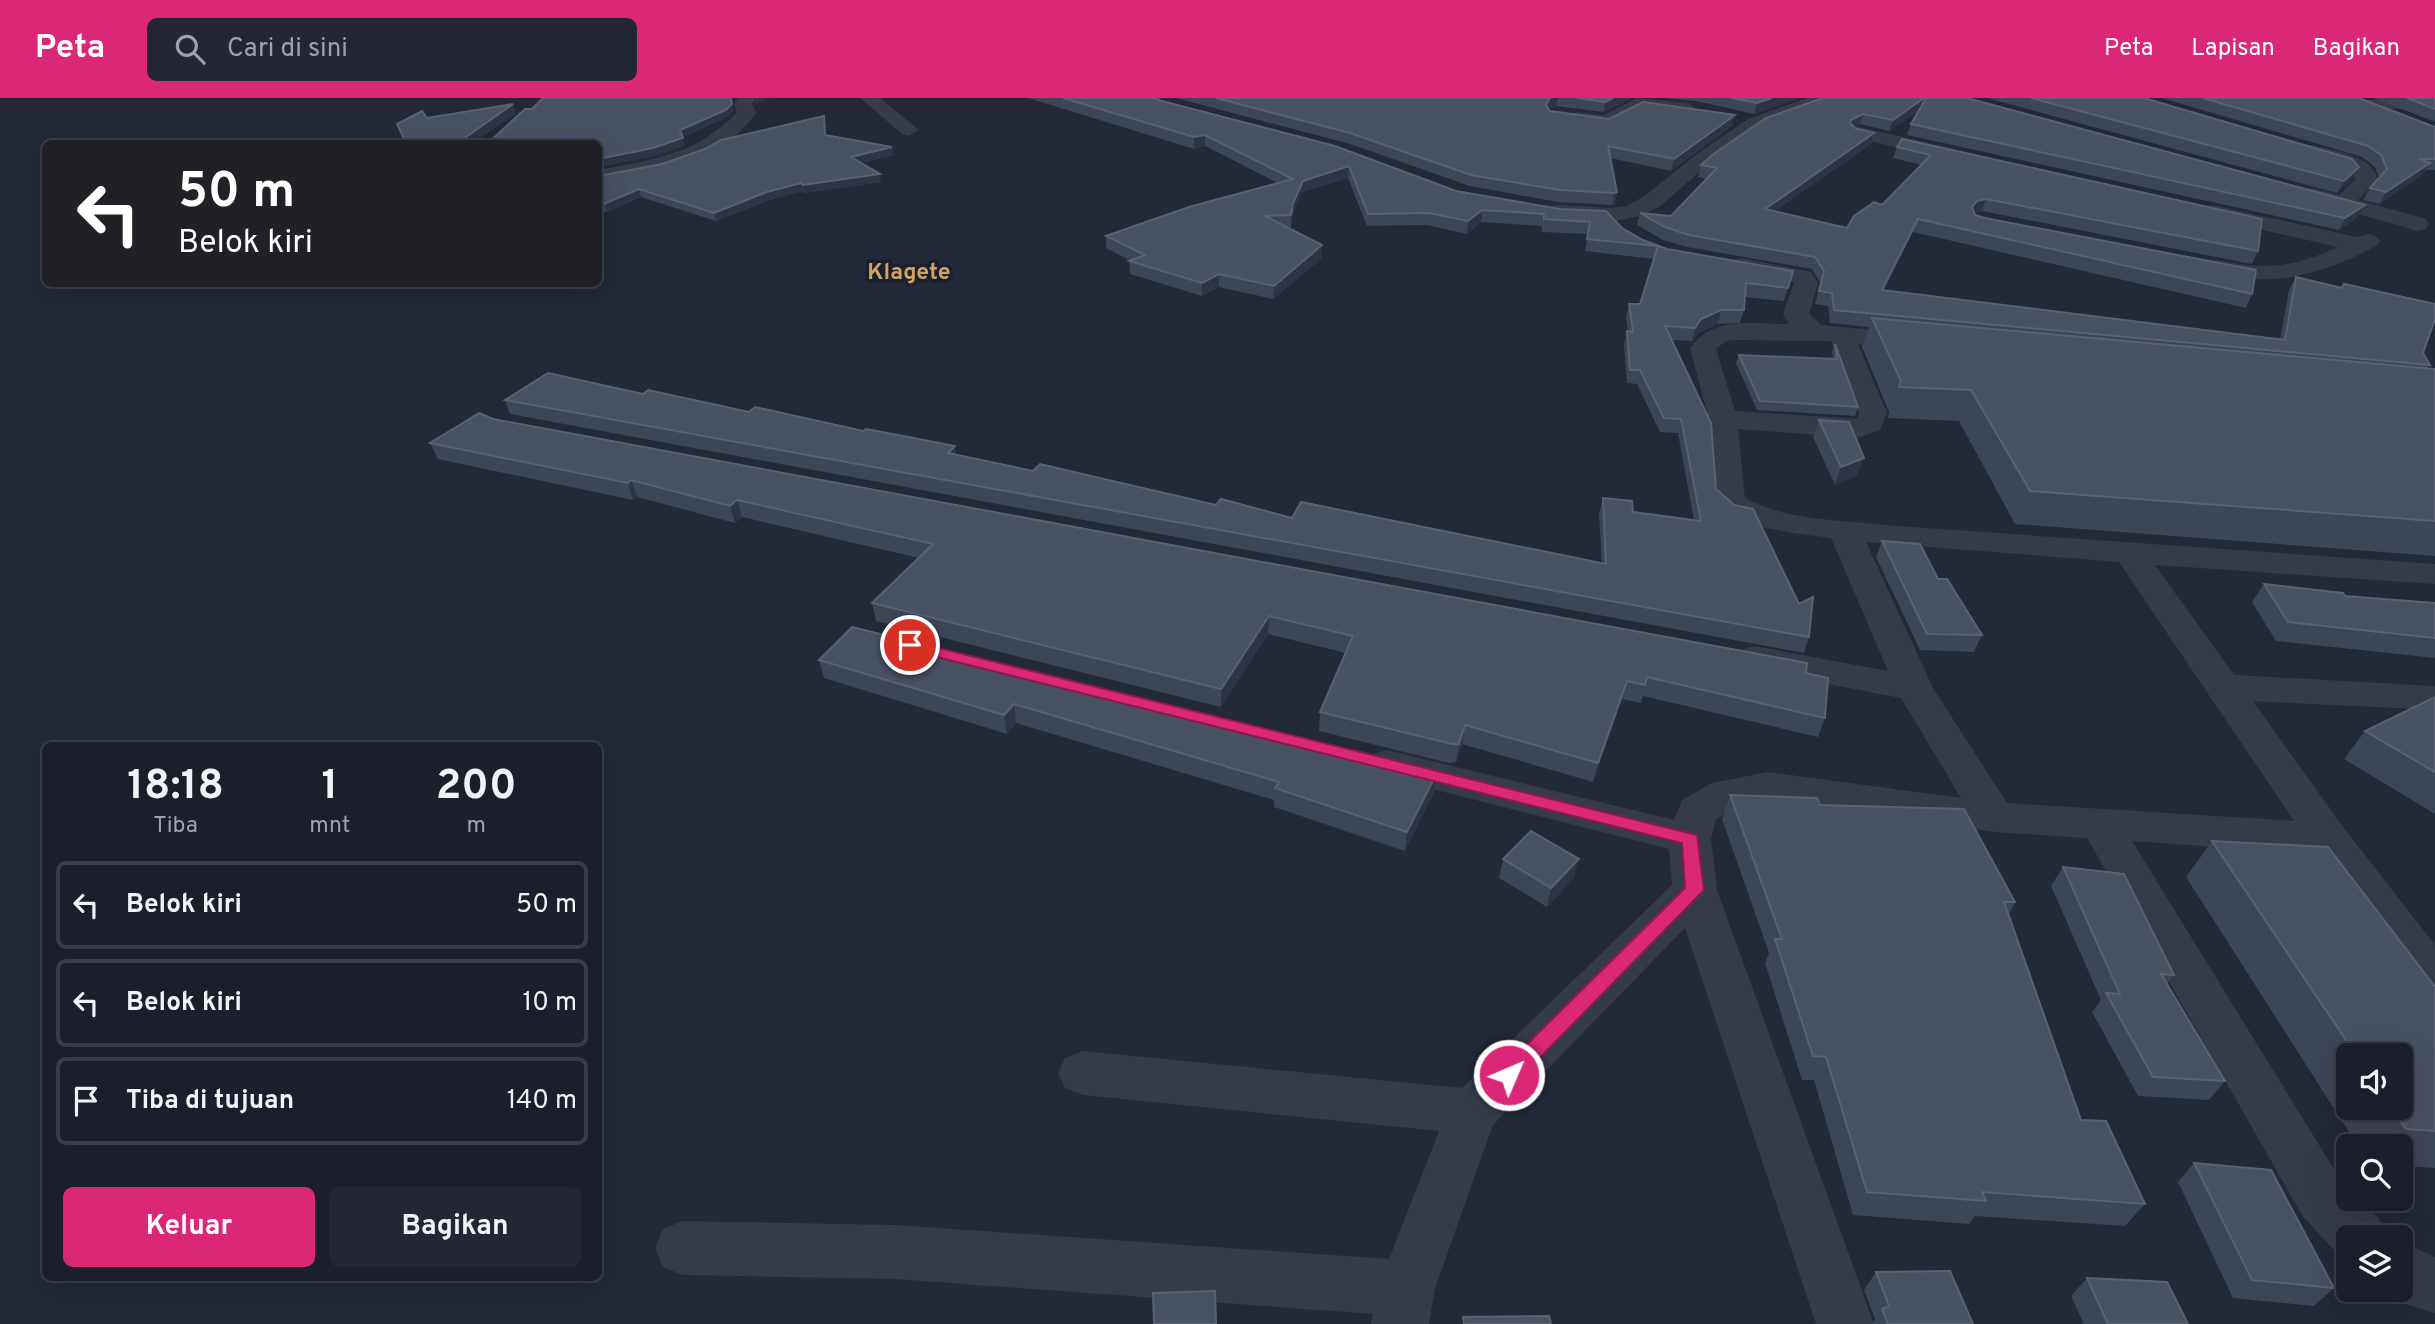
<!DOCTYPE html>
<html lang="id">
<style>
body{margin:0;font-family:Overpass,sans-serif;background:#232733;color:#f1f3f6;height:100vh;display:flex;flex-direction:column;font-size:26px;white-space:nowrap}
*{box-sizing:border-box;margin:0}
p{font-size:23px;color:#9fa2a9}
.icon{flex:none;width:38px;height:38px;fill:none;stroke:currentColor;stroke-width:2;stroke-linecap:round;stroke-linejoin:round}
.map{position:relative;flex:1;overflow:hidden}
.sheet{position:absolute;left:42px;top:644px;width:560px;height:539px;display:flex;flex-direction:column;background:#1a1f2b;border-radius:10px;box-shadow:0 7px 28px #0002,0 0 0 2px #383d47}
.sheet>*{flex:none}
.top-card{position:absolute;left:42px;top:42px;width:560px;height:147px;border-radius:10px;box-shadow:0 7px 28px #0002,0 0 0 2px #383d47;background:#202124;color:#fff;overflow:hidden}
.tools{position:absolute;left:2336px;top:945px;display:grid;gap:14px}
.tools a{display:grid;place-items:center;width:77px;height:77px;border-radius:10px;background:#1a1f2b;box-shadow:0 7px 28px #0002,0 0 0 2px #383d47;font-size:35px}
.pin{position:absolute;display:grid;place-items:center;width:60px;height:60px;color:#fff;margin:-30px;border:4px solid #fff;border-radius:50%;box-shadow:0 2px 7px #0007}
.me{position:absolute;width:77px;margin:-38px;rotate:45deg;stroke-linejoin:round;filter:drop-shadow(0 0 5px #0008)}
.turn{display:flex;align-items:center;gap:24px;height:147px;padding:0 21px;font-size:32px}
.turn .icon{width:91px;height:91px;stroke-width:2.5}
.turn b{display:block;font-size:49px;line-height:60px}
.eta{display:flex;justify-content:space-evenly;align-items:center;height:119px;text-align:center}
.eta b{font-size:42px;font-weight:700;line-height:49px}
.button{display:flex;gap:14px;margin-top:auto;padding:14px 21px}
.button a{flex:1;height:80px;border-radius:10px;background:#db2777;color:#fff;font-size:28px;font-weight:700;line-height:80px;text-align:center}
.button a+a{background:#232733;color:#f1f3f6}
ul{padding:0;list-style:none}
li{display:flex;align-items:center;gap:21px;height:88px;margin:0 14px 10px;padding:0 7px;border:4px solid #383d47;border-radius:10px}
li div{flex:1}
li b{display:block;font-size:26px}
li em{font-style:normal}
header{display:flex;align-items:center;gap:42px;box-sizing:border-box;height:98px;padding:0 35px;background:#db2777;color:#fff}
header strong{font-size:33px}
nav{display:flex;gap:38px;margin-inline-start:auto;font-size:24px}
.search{width:490px;height:63px;background:#232733;display:flex;align-items:center;gap:18px;box-sizing:border-box;padding:0 24px;border-radius:10px;color:#9fa2a9;font-size:26px}
.map>svg:first-child{display:block}
.lines{fill:none;stroke-linecap:round;stroke-linejoin:round}
.minor{fill:#363b4a;fill-rule:evenodd}
.wall{fill:#3d4558;fill-rule:evenodd}
.shaded-wall{fill:#2d3447}
.building{fill:#495164;stroke:#5a6173;stroke-width:2}
.route{fill:#db2777;stroke:#8e194d;stroke-width:2}
.labels{text-anchor:middle;dominant-baseline:central;stroke-width:7;stroke-linejoin:round;paint-order:stroke}
.far-quarter-label{font-size:23px;font-weight:bold;fill:#d1a260;stroke:#1b202e}
</style>
<header>
<strong>Peta</strong>
<div class="search"><svg class="icon" aria-label="search" viewBox="0 0 24 24"><circle cx="10" cy="10" r="6"/><path d="M15 15l6 6"/></svg>Cari di sini</div>
<nav><a>Peta</a><a>Lapisan</a><a>Bagikan</a></nav>
</header>
<div class="map">
<svg width="2435" height="1226" viewBox="0 0 2435 1226">
<rect width="100%" height="100%" fill="#222939"/>
<g class="lines">
<path class="minor" d="M 738,0 L 757,0 L 752,6 L 756,15 C 720,66 656,74 598,84 L 598,72 C 653,62 698,56 737,14 L 734,6 Z
M 860,0 L 880,0 L 919,32 L 909,38 L 902,36 Z
M 1637,0 L 1688,5 L 1697,11 L 1688,17 L 1640,12 L 1607,29 L 1575,26 L 1565,20 L 1575,14 L 1604,17 Z
M 1807,0 L 1833,0 L 1831,4 L 1762,29 L 1711,64 L 1659,109 L 1640,118 L 1612,124 L 1558,121 L 1550,119 L 1547,114 L 1550,109 L 1558,107 L 1612,110 L 1626,108 L 1643,99 L 1697,56 L 1748,21 Z
M 2388,0 L 2435,0 L 2435,8 L 2370,13 L 2361,7 L 2363,3 Z
M 1859,29 L 1959,52 L 1962,56 L 1959,60 L 1952,62 L 1852,39 L 1849,35 Z
M 2311,47 C 2332,52 2374,57 2378,82 L 2358,102 L 2426,121 L 2429,126 L 2426,131 L 2418,133 L 2304,101 L 2301,96 L 2304,91 L 2312,90 L 2339,97 L 2356,81 L 2347,70 L 2304,57 L 2301,53 L 2304,49 Z
M 2212,107 L 2357,139 L 2368,136 L 2376,138 L 2380,143 L 2376,148 C 2314,181 2266,190 2197,173 L 2193,168 L 2197,163 C 2212,159 2230,165 2246,167 C 2280,171 2308,163 2338,149 L 2204,119 L 2201,114 L 2204,109 Z
M 1741,160 L 1811,174 L 1818,185 L 1809,216 L 1821,227 L 1917,236 L 1926,238 L 1930,244 L 1926,250 L 1917,252 L 1858,246 L 1887,315 L 1880,332 L 1858,340 L 1738,331 L 1745,400 C 1785,422 1839,422 1884,427 L 2435,466 L 2435,486 L 2155,467 L 2234,577 L 2435,588 L 2435,612 L 2253,603 L 2344,730 L 2435,847 L 2435,901 L 2418,895 L 2317,756 L 2132,743 L 2340,1081 L 2348,1090 L 2348,1101 L 2359,1101 L 2379,1120 L 2387,1139 L 2348,1139 L 2348,1161 L 2339,1158 L 2302,1117 L 2087,740 L 1994,734 L 1768,702 L 1738,708 L 1716,721 L 1711,741 L 1717,792 L 1874,1226 L 1816,1226 L 1685,830 L 1493,1027 L 1435,1190 L 1429,1226 L 1371,1226 L 1373,1216 L 895,1181 L 683,1177 L 663,1169 L 655,1150 L 663,1131 L 683,1123 L 895,1127 L 1389,1161 L 1439,1033 L 1083,997 L 1065,990 L 1058,975 L 1065,960 L 1083,953 L 1462,990 L 1672,787 L 1669,751 L 1373,676 L 1367,666 L 1373,656 L 1387,652 L 1674,722 L 1682,702 L 1712,685 L 1768,674 L 1961,700 L 1901,600 L 1754,572 L 1741,568 L 1736,560 L 1741,552 L 1754,548 L 1888,573 L 1831,440 C 1801,436 1732,430 1714,404 L 1709,321 L 1690,251 C 1711,217 1753,226 1789,226 L 1783,216 L 1794,185 L 1733,172 L 1729,167 L 1733,162 ZM 1735,242 L 1831,243 L 1859,315 L 1857,321 L 1735,313 L 1716,251 L 1726,243 ZM 1866,444 L 2119,464 L 2294,723 L 2007,705 L 1933,590 Z
M 2401,1143 L 2435,1159 L 2435,1215 L 2402,1205 L 2384,1192 L 2401,1192 Z"/>
</g>
<path class="wall" d="M 1028,0 L 1162,0 L 1159,2 L 1456,93 L 1622,130 L 1643,142 L 1667,151 L 1793,173 L 1784,203 L 1745,199 L 1744,212 L 1740,225 L 1718,226 L 1698,235 L 1692,243 L 1671,242 L 1716,391 L 1809,539 L 1804,555 L 510,316 L 505,302 L 643,296 L 749,314 L 1033,373 L 1216,407 L 1292,420 L 1602,466 L 1599,415 L 1603,400 L 1633,414 L 1694,422 L 1678,335 L 1660,334 L 1637,286 L 1627,285 L 1624,247 L 1627,233 L 1628,233 L 1626,219 L 1629,206 L 1640,206 L 1654,161 L 1585,153 L 1588,136 L 1542,134 L 1542,128 L 1481,124 L 1467,136 L 1427,127 L 1367,128 L 1348,80 L 1302,94 L 1292,117 L 1291,130 L 1288,130 L 1322,147 L 1322,160 L 1273,201 L 1219,189 L 1202,198 L 1130,176 L 1129,163 L 1131,163 L 1106,150 L 1106,138 L 1278,85 L 1205,48 L 1194,51 Z
M 1176,0 L 1632,0 L 1604,14 L 1556,8 L 1549,10 L 1550,13 L 1609,21 L 1732,28 L 1671,73 L 1610,60 L 1617,94 L 1615,106 L 1612,107 L 1558,104 L 1470,88 L 1350,46 Z
M 1662,0 L 1799,0 L 1754,16 L 1696,3 Z
M 1823,0 L 1967,0 L 2358,119 L 2339,132 L 1907,37 L 1911,26 L 1919,12 L 1889,33 L 1860,26 L 1854,29 L 1874,35 L 1871,46 L 1775,113 L 1847,130 L 1882,107 L 1921,67 L 1893,60 L 1897,49 L 1902,41 L 2258,153 L 2252,166 L 1982,113 L 1974,115 L 1975,117 L 2252,196 L 2246,210 L 1913,134 L 1884,192 L 2280,242 L 2289,192 L 2296,179 L 2423,255 L 2430,267 L 2428,270 L 2435,271 L 2435,458 L 2015,426 L 1959,323 L 1888,320 L 1889,314 L 1862,249 L 1869,229 L 1830,225 L 1828,208 L 1815,206 L 1821,186 L 1812,171 L 1687,149 L 1663,142 L 1637,127 L 1640,115 L 1671,118 L 1707,81 L 1698,79 L 1701,67 Z
M 1987,0 L 2144,0 L 2352,81 L 2337,95 Z
M 2162,0 L 2360,0 L 2435,29 L 2435,72 L 2426,72 L 2423,76 L 2379,106 L 2363,102 L 2370,90 L 2379,79 L 2375,69 L 2362,59 Z
M 2374,0 L 2435,0 L 2435,24 Z
M 825,26 L 826,37 L 892,49 L 893,57 L 861,65 L 881,84 L 804,95 L 803,93 L 769,102 L 716,123 L 641,99 L 607,114 L 598,112 L 598,78 L 662,66 Z
M 1835,246 L 1858,309 L 1855,318 L 1757,312 L 1736,265 L 1739,257 L 1833,261 L 1832,254 Z
M 493,321 L 1806,575 L 1825,620 L 1818,639 L 1643,598 L 1641,605 L 1622,601 L 1593,684 L 1462,646 L 1456,664 L 1449,665 L 1319,633 L 1320,614 L 1346,555 L 1268,536 L 1221,609 L 876,523 L 872,505 L 919,460 L 742,419 L 735,425 L 637,399 L 633,402 L 438,361 L 430,345 Z
M 1819,322 L 1858,377 L 1835,387 L 1813,339 Z
M 1882,443 L 1938,481 L 1982,537 L 1974,554 L 1920,552 L 1876,459 Z
M 2264,486 L 2345,498 L 2435,505 L 2435,560 L 2276,543 L 2252,504 Z
M 819,562 L 1434,694 L 1405,753 L 1274,709 L 1274,702 L 1016,625 L 1007,636 L 824,580 Z
M 2435,599 L 2435,716 L 2344,661 L 2365,633 Z
M 1730,697 L 1820,707 L 2015,804 L 2009,816 L 2081,1022 L 2145,1106 L 2125,1128 L 1975,1118 L 1969,1126 L 1853,1117 L 1814,982 L 1802,982 L 1765,865 L 1769,855 L 1722,721 Z
M 2212,743 L 2435,889 L 2435,1070 L 2401,1068 L 2401,1048 L 2358,1048 L 2186,779 ZM 2348,957 L 2401,957 L 2401,1010 L 2348,1010 Z
M 1503,761 L 1574,780 L 1547,809 L 1499,780 Z
M 2063,769 L 2174,877 L 2167,886 L 2225,983 L 2209,1002 L 2138,998 L 2092,914 L 2101,902 L 2051,788 Z
M 2194,1065 L 2334,1190 L 2314,1208 L 2233,1200 L 2178,1084 Z
M 1876,1174 L 1973,1226 L 1872,1226 L 1875,1221 L 1864,1192 Z
M 2087,1180 L 2188,1226 L 2084,1226 L 2071,1198 Z"/>
<path class="shaded-wall" d="M 754,0 L 771,0 L 755,7 Z
M 1550,0 L 1558,0 L 1556,8 L 1548,10 L 1546,7 Z
M 1613,0 L 1632,0 L 1604,14 L 1605,4 Z
M 1772,0 L 1799,0 L 1754,16 L 1757,5 Z
M 1924,0 L 1927,0 L 1924,8 L 1889,33 L 1893,22 Z
M 513,6 L 516,15 L 472,46 L 456,46 Z
M 732,6 L 734,13 L 728,19 L 682,40 L 680,32 Z
M 1863,16 L 1860,26 L 1848,33 L 1851,22 Z
M 1735,17 L 1732,28 L 1671,73 L 1674,61 Z
M 1874,35 L 1871,46 L 1761,123 L 1765,111 Z
M 1205,37 L 1205,48 L 1194,51 L 1194,39 Z
M 683,40 L 685,48 L 655,58 L 598,70 L 598,61 Z
M 892,49 L 893,57 L 852,67 L 851,59 Z
M 2430,65 L 2423,76 L 2379,106 L 2386,94 Z
M 1349,68 L 1348,80 L 1302,94 L 1292,117 L 1291,130 L 1293,105 L 1303,83 Z
M 2359,69 L 2352,81 L 2337,95 L 2344,83 Z
M 880,76 L 881,84 L 804,95 L 803,87 Z
M 801,85 L 803,93 L 769,102 L 716,123 L 714,115 L 767,94 Z
M 639,91 L 641,99 L 607,114 L 604,106 Z
M 1617,94 L 1615,106 L 1612,107 L 1614,95 Z
M 1986,101 L 1982,113 L 1972,115 L 1972,109 L 1977,103 Z
M 2365,107 L 2358,119 L 2339,132 L 2345,120 Z
M 1482,112 L 1481,124 L 1467,136 L 1468,123 Z
M 1918,121 L 1913,134 L 1877,205 L 1882,192 Z
M 1322,147 L 1322,160 L 1273,201 L 1274,188 Z
M 1219,176 L 1219,189 L 1202,198 L 1202,185 Z
M 1721,212 L 1718,226 L 1698,235 L 1692,243 L 1695,230 L 1701,221 Z
M 955,348 L 957,363 L 948,355 Z
M 1864,360 L 1858,377 L 1835,387 L 1841,369 Z
M 631,382 L 637,399 L 633,402 L 628,385 Z
M 737,402 L 742,419 L 735,425 L 730,408 Z
M 1269,518 L 1268,536 L 1221,609 L 1221,591 Z
M 1627,583 L 1622,601 L 1593,684 L 1598,665 Z
M 1014,606 L 1016,625 L 1007,636 L 1004,617 Z
M 1465,627 L 1462,646 L 1456,664 L 1459,646 Z
M 1437,675 L 1434,694 L 1405,753 L 1407,734 Z
M 1579,761 L 1574,780 L 1547,809 L 1551,790 Z"/>
<path class="building" d="M 543,0 L 731,0 L 732,6 L 726,12 L 680,32 L 683,40 L 653,50 L 598,61 L 598,46 L 488,45 L 525,11 L 532,11 Z
M 1063,0 L 1157,0 L 1158,2 L 1335,48 L 1456,93 L 1560,111 L 1606,113 L 1622,130 L 1643,142 L 1667,151 L 1793,173 L 1788,190 L 1746,185 L 1744,212 L 1721,212 L 1701,221 L 1695,230 L 1665,228 L 1711,325 L 1716,391 L 1734,407 L 1753,411 L 1799,506 L 1813,499 L 1809,539 L 505,302 L 548,275 L 643,296 L 648,292 L 749,314 L 755,309 L 863,333 L 866,331 L 914,340 L 955,348 L 948,355 L 1033,373 L 1040,366 L 1216,407 L 1221,401 L 1292,420 L 1301,404 L 1606,466 L 1603,400 L 1632,403 L 1633,414 L 1701,423 L 1681,321 L 1664,320 L 1640,272 L 1630,272 L 1627,233 L 1633,234 L 1629,206 L 1640,206 L 1658,148 L 1587,141 L 1590,124 L 1544,121 L 1544,116 L 1482,112 L 1468,123 L 1429,115 L 1368,116 L 1349,68 L 1303,83 L 1293,105 L 1291,117 L 1265,118 L 1322,147 L 1274,188 L 1219,176 L 1202,185 L 1129,163 L 1145,157 L 1106,138 L 1189,109 L 1293,81 L 1205,37 L 1194,39 Z
M 1216,0 L 1550,0 L 1546,7 L 1550,13 L 1609,21 L 1643,4 L 1735,17 L 1674,61 L 1608,48 L 1617,94 L 1614,95 L 1560,92 L 1471,77 L 1350,35 Z
M 1577,0 L 1613,0 L 1605,4 Z
M 1731,0 L 1772,0 L 1757,5 Z
M 1823,0 L 1924,0 L 1893,22 L 1863,16 L 1851,22 L 1850,25 L 1855,30 L 1874,35 L 1765,111 L 1847,130 L 1854,118 L 1874,104 L 1882,107 L 1931,57 L 1897,49 L 1902,41 L 2262,121 L 2258,153 L 1986,101 L 1977,103 L 1972,109 L 1975,117 L 1985,120 L 2256,172 L 2252,196 L 1918,121 L 1882,192 L 2285,242 L 2296,179 L 2342,190 L 2344,186 L 2435,206 L 2435,221 L 2423,255 L 2430,267 L 1834,212 L 1832,195 L 1819,193 L 1824,173 L 1815,159 L 1689,137 L 1665,129 L 1640,115 L 1671,118 L 1717,70 L 1701,67 L 1715,55 L 1766,20 Z
M 1926,0 L 1967,0 L 2365,107 L 2345,120 L 1911,26 Z
M 2031,0 L 2144,0 L 2352,61 L 2359,69 L 2344,83 Z
M 2203,0 L 2359,0 L 2435,29 L 2435,61 L 2419,61 L 2430,65 L 2386,94 L 2370,90 L 2387,71 L 2381,57 L 2368,48 Z
M 2407,0 L 2435,0 L 2435,11 Z
M 513,6 L 456,46 L 385,46 L 405,43 L 397,26 L 422,13 L 427,20 Z
M 824,18 L 825,37 L 892,49 L 851,59 L 880,76 L 803,87 L 801,85 L 767,94 L 714,115 L 639,91 L 604,106 L 598,104 L 598,78 L 662,66 L 705,51 L 721,42 Z
M 1872,220 L 2435,271 L 2435,423 L 2030,393 L 1971,292 L 1899,289 L 1901,283 Z
M 1835,246 L 1858,309 L 1760,303 L 1739,257 L 1837,261 Z
M 479,315 L 493,321 L 1807,565 L 1806,575 L 1828,580 L 1825,620 L 1647,579 L 1645,587 L 1627,583 L 1598,665 L 1465,627 L 1459,646 L 1452,646 L 1320,614 L 1353,538 L 1269,518 L 1221,591 L 872,505 L 933,446 L 737,402 L 730,408 L 631,382 L 628,385 L 430,345 Z
M 1819,322 L 1849,324 L 1864,360 L 1841,369 Z
M 1882,443 L 1920,446 L 1938,481 L 1947,481 L 1982,537 L 1927,536 Z
M 2264,486 L 2343,495 L 2345,498 L 2435,505 L 2435,540 L 2288,524 Z
M 852,529 L 1232,624 L 1307,645 L 1308,643 L 1437,675 L 1407,734 L 1275,690 L 1279,684 L 1123,638 L 1014,606 L 1004,617 L 819,562 Z
M 2435,599 L 2435,674 L 2365,633 Z
M 1730,697 L 1817,700 L 1820,707 L 1964,711 L 2015,804 L 2004,804 L 2081,1022 L 2106,1023 L 2145,1106 L 1982,1094 L 1986,1103 L 1867,1094 L 1826,959 L 1813,958 L 1775,841 L 1782,841 Z
M 1531,733 L 1579,761 L 1551,790 L 1503,761 Z
M 2212,743 L 2328,749 L 2435,889 L 2435,1033 L 2406,1031 L 2392,1010 L 2401,1010 L 2401,957 L 2356,957 Z
M 2063,769 L 2124,776 L 2174,877 L 2161,876 L 2225,983 L 2153,979 L 2106,895 L 2120,896 Z
M 2194,1065 L 2271,1072 L 2334,1190 L 2252,1182 Z
M 1950,1173 L 1973,1226 L 1888,1226 L 1882,1211 L 1889,1208 L 1876,1174 Z
M 2087,1180 L 2167,1184 L 2188,1226 L 2108,1226 Z
M 1215,1193 L 1216,1226 L 1154,1226 L 1153,1195 Z
M 1549,1218 L 1551,1226 L 1464,1226 L 1463,1219 Z"/>
<path class="route" d="M 910,543 L 1697,737 L 1704,792 L 1517,983 L 1509,986 L 1502,983 L 1499,977 L 1502,971 L 1685,790 L 1682,745 L 905,551 L 902,547 L 905,544 Z"/>
<g class="labels">
<g class="far-quarter-label">
<text x="909" y="175">Klagete</text>
</g>
</g>
</svg>
<div class="tools">
<a><svg class="icon" aria-label="sound" viewBox="0 0 24 24"><path d="M4 9h4l5-4v14l-5-4H4zM17 9q2 3 0 6"/></svg></a>
<a><svg class="icon" aria-label="search" viewBox="0 0 24 24"><circle cx="10" cy="10" r="6"/><path d="M15 15l6 6"/></svg></a>
<a><svg class="icon" aria-label="layers" viewBox="0 0 24 24"><path d="M12 4l9 5-9 5-9-5zM3 14l9 5 9-5"/></svg></a>
</div>
<div class="pin" style="left:910px;top:547px;background:#d93025"><svg class="icon" aria-label="arrive" viewBox="0 0 24 24"><path d="M6 21V4h12l-3 4 3 4H6"/></svg></div>
<svg class="me" style="left:1509px;top:977px" viewBox="-20 -20 40 40"><circle r="17" fill="#db2777" stroke="#fff" stroke-width="3"/><path d="M0-11L8 9 0 5-8 9z" fill="#fff"/></svg>
<div class="top-card">
<div class="turn"><svg class="icon" aria-label="left" viewBox="0 0 24 24"><path d="M17 20v-9H6M10 6l-5 5 5 5"/></svg><div><b>50 m</b>Belok kiri</div></div>
</div>
<section class="sheet">
<div class="eta">
<div><b>18:18</b><p>Tiba</p></div>
<div><b>1</b><p>mnt</p></div>
<div><b>200</b><p>m</p></div>
</div>
<ul>
<li><svg class="icon" aria-label="left" viewBox="0 0 24 24"><path d="M17 20v-9H6M10 6l-5 5 5 5"/></svg><div><b>Belok kiri</b></div><em>50 m</em></li>
<li><svg class="icon" aria-label="left" viewBox="0 0 24 24"><path d="M17 20v-9H6M10 6l-5 5 5 5"/></svg><div><b>Belok kiri</b></div><em>10 m</em></li>
<li><svg class="icon" aria-label="arrive" viewBox="0 0 24 24"><path d="M6 21V4h12l-3 4 3 4H6"/></svg><div><b>Tiba di tujuan</b></div><em>140 m</em></li>
</ul>
<div class="button"><a>Keluar</a><a>Bagikan</a></div>
</section>
</div>
